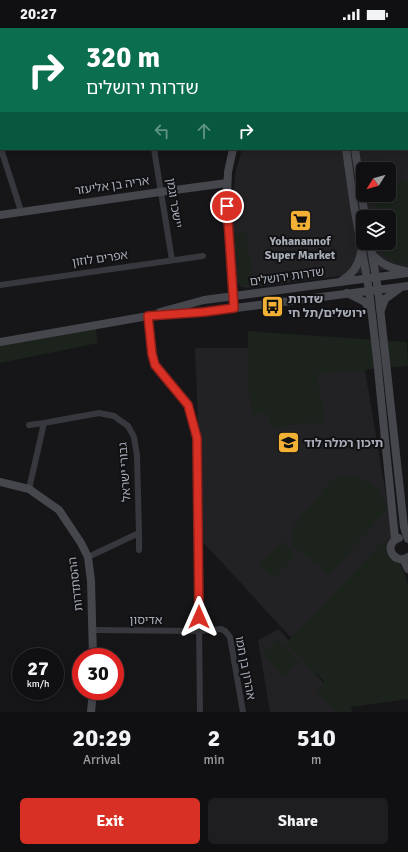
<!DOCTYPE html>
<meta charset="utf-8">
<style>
body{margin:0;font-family:Signika,"Noto Sans Hebrew",sans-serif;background:#1e1e20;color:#f1f3f6;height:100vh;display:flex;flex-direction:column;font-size:15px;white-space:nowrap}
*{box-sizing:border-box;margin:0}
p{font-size:13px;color:#9c9d9f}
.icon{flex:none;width:22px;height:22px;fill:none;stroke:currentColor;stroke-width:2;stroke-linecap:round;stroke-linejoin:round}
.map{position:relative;height:684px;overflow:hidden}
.side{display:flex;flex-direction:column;background:#101012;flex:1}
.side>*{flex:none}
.hud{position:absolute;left:0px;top:0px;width:408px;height:122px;box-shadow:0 2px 10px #0003,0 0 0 1px #303032;background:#0b6e4f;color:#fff;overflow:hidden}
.needle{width:26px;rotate:233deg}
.buttons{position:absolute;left:356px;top:134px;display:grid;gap:8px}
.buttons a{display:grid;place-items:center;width:40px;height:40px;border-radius:6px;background:#101012;box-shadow:0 2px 10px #0003,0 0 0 1px #303032;font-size:20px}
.speed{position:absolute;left:12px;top:620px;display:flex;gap:8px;font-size:20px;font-weight:700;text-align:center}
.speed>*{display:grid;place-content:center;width:52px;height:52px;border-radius:50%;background:#101012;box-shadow:0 2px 10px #0003,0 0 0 1px #303032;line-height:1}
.speed small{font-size:10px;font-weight:400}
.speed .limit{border:6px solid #d22;background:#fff;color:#111}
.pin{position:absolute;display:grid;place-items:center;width:34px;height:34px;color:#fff;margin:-17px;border:2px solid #fff;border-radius:50%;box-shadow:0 1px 4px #0007}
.me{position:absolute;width:44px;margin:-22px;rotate:0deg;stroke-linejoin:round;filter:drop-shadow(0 0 3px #0008)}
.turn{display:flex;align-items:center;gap:14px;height:84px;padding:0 20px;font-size:18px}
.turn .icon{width:52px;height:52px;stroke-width:2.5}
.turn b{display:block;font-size:28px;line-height:34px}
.lanes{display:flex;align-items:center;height:38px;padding:0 20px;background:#0003;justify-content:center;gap:20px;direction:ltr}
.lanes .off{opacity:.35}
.eta{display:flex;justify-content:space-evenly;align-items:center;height:68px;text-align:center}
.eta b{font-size:24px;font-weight:800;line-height:28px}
.button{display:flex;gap:8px;margin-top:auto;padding:8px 20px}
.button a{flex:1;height:46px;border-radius:6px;background:#d93025;color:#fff;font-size:16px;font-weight:800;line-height:46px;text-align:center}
.button a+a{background:#1e1e20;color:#f1f3f6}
.status{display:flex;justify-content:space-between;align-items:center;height:28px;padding:0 20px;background:#101012;direction:ltr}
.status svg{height:11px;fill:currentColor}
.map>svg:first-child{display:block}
.built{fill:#222225;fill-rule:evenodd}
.green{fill:#1c231d}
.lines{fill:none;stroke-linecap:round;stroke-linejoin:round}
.street{stroke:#37383d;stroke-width:6}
.secondary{stroke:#45474d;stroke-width:8}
.route-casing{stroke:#8d1f18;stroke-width:10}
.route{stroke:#d93025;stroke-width:7}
.labels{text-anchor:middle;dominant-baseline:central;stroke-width:4;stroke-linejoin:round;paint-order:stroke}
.street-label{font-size:12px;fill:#a8adb8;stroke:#111113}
.poi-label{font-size:12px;font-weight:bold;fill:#a8adb8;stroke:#111113;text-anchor:start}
</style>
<div class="status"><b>20:27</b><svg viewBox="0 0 49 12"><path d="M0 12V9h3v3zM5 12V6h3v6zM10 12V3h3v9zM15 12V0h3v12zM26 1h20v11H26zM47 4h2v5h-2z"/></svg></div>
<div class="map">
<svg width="408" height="684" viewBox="0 0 408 684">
<rect width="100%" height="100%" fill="#161618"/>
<path class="built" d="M 408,0 L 408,239 L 248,260 L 241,259 L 237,254 L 233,217 L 233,168 L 236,142 L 242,121 L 407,121 L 407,1 L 388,1 ZM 363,141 L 389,141 L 389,167 L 363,167 ZM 363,189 L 389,189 L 389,215 L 363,215 Z
M 361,319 L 393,509 L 388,519 L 295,614 L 203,514 L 195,320 Z
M 279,601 L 335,669 L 342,684 L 270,684 L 258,612 Z"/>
<path class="green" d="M 408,153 L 408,235 L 398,236 L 383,227 L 381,215 L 389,215 L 389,189 L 376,189 L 372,167 L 389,167 L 389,156 Z
M 246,203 L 252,248 L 256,251 L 281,249 L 283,254 L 243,258 L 239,254 L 234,205 Z
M 95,297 L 98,315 L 0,335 L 0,315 Z
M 248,303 L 407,314 L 408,338 L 317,346 L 325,394 L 272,399 L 269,386 L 253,386 L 248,360 Z
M 348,448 C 373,450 375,462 389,479 L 329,547 L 322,540 L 323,539 C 309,528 286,522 293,499 L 330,454 L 334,451 Z
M 282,513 L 296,527 L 273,550 L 259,536 Z
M 384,513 C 396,524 404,541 408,557 L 408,671 L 351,679 L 352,684 L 336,684 L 317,665 L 324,653 L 285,616 Z
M 279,611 L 298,634 L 282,648 L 263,625 Z"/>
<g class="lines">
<path class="street" d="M 138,0 L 138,1
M 70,1 L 76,0
M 0,13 L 1,13
M 0,52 L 1,52
M 407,70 L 408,70
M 0,118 L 21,183
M 154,121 L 172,232
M 0,257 L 203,228
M 148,288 L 152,326 L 155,337 L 188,377 L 197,411 L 200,684
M 29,397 L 44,395
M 29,461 L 44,395 L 99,385 L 114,388 L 128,398 L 134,409 L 137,428 L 139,505 L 88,529
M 139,522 L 139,505
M 93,602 L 199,603 L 221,601 L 225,603 L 230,609 L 243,684"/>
<path class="secondary" d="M 334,0 L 334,1
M 314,1 L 314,0
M 233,121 L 228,144 L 227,166 L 234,280
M 346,121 L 354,178 L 369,262 L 377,331 L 395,511
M 355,121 L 365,189
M 0,187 L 160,164 L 227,155
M 370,215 L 378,261 L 404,499 L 408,511
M 372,226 C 381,237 392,241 405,243
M 341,253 C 352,247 359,237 361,224
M 347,265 L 365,274 L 371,283
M 381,282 L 385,271 L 400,260
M 160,284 L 204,272 L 408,245
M 0,314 L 148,288 L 204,284 L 408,258
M 0,454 L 29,461 L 59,482 L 81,515 L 88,529 L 91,553 L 93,629
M 399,510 C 382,516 394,538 408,529
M 403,531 L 408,541
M 91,684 L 93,663"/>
</g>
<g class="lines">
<defs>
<path id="route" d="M 199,589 L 197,410 L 188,377 L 155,337 L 152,326 L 148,288 L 204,284 L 234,280 L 227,178"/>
</defs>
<use href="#route" class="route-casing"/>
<use href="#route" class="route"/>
</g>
<defs>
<symbol id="supermarket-square" viewBox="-11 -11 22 22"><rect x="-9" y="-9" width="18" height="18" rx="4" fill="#f2b134" stroke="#111113"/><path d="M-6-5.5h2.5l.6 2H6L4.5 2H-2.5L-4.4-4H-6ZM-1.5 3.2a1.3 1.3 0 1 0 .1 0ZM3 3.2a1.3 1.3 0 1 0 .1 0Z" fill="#111"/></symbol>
<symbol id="bus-square" viewBox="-11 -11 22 22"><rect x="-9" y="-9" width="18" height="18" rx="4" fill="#f2b134" stroke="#111113"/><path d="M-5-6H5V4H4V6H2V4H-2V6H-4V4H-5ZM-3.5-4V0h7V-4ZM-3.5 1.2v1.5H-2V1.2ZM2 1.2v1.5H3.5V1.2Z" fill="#111"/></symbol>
<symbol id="school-square" viewBox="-11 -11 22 22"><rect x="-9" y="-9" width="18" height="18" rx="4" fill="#f2b134" stroke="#111113"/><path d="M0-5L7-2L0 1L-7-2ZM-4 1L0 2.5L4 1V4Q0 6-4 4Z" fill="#111"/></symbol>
</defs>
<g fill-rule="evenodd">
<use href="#supermarket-square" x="288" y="180" width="25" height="25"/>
<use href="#bus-square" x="260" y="266" width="25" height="25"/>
<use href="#school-square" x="276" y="402" width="25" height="25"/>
</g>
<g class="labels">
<g class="street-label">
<text transform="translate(112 158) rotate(-8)">אריה בן אליעזר</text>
<text transform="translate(174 175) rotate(81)">יישכר וגמן</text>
<text transform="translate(100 231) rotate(-8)">אפרים לוזון</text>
<text transform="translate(287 249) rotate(-8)">שדרות ירושלים</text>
<text transform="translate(125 444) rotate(-94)">גבורי ישראל</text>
<text transform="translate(76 556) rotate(-97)">ההסתדרות</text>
<text x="146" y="592">אדיסון</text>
<text transform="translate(245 640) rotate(79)">אהרון בן חמו</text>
</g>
<g class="poi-label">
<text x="300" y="213" text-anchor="middle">Yohanannof<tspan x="300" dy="14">Super Market</tspan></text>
<text x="288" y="271">שדרות<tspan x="288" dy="14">ירושלים/תל חי</tspan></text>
<text x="304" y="415">תיכון רמלה לוד</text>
</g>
</g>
</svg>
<div class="buttons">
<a><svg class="needle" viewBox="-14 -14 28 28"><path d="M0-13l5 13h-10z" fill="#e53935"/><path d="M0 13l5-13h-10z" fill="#9c9d9f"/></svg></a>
<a><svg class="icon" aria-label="layers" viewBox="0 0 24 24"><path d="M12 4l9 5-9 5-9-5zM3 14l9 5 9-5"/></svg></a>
</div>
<div class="speed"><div>27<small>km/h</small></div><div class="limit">30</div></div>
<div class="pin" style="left:227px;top:178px;background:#d93025"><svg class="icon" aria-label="arrive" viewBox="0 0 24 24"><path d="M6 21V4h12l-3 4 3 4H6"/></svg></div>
<svg class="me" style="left:199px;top:589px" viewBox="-20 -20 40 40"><path d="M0-17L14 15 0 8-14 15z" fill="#d93025" stroke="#fff" stroke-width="4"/></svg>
<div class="hud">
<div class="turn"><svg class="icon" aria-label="right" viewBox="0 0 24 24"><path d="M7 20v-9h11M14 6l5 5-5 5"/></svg><div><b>320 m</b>שדרות ירושלים</div></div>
<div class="lanes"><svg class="icon off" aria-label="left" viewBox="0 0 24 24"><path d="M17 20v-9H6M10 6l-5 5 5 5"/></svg><svg class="icon off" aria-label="ahead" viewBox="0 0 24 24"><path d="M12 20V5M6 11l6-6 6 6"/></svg><svg class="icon" aria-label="right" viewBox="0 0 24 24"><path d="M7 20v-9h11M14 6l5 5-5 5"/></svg></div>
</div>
</div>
<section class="side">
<div class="eta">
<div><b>20:29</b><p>Arrival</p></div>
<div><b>2</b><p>min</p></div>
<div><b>510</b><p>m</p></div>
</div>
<div class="button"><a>Exit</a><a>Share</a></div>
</section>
